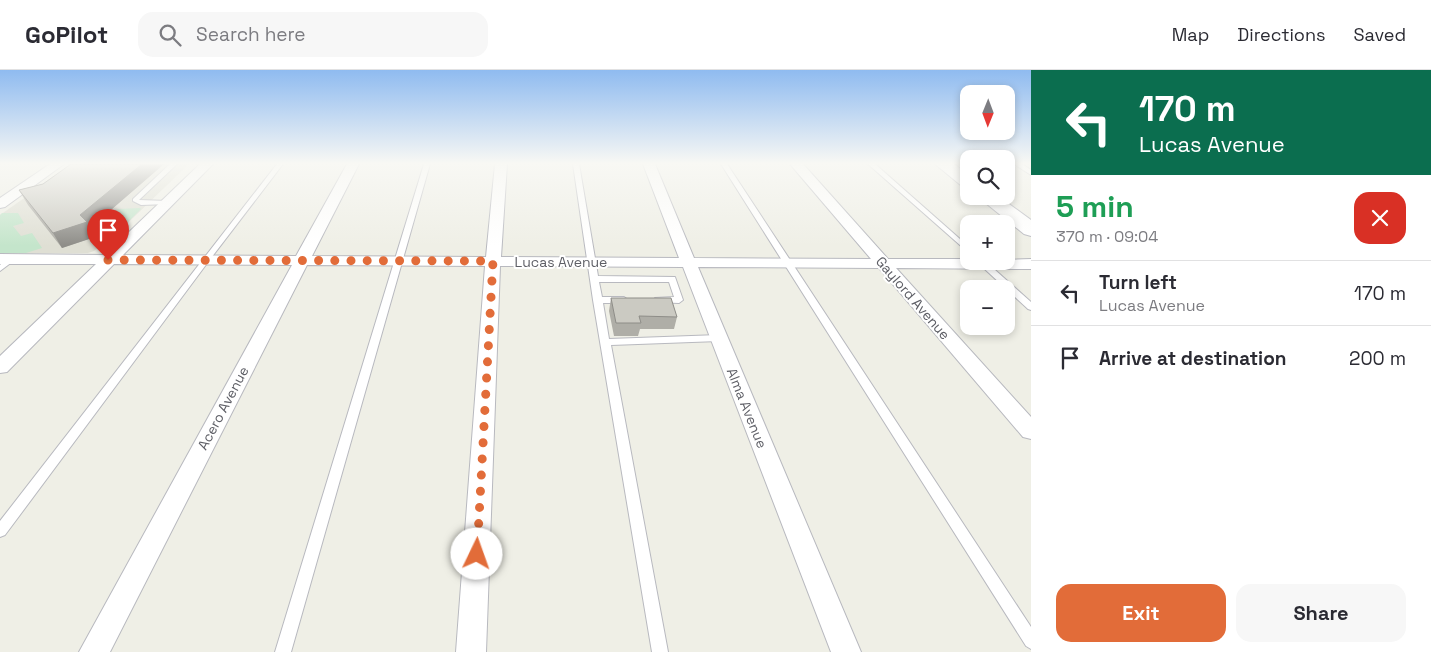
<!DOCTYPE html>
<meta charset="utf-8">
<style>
body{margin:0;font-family:"Space Grotesk",sans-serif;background:#f7f7f7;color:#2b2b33;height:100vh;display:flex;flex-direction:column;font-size:19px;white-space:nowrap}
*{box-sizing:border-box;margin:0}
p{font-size:16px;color:#7c7c81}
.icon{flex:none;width:28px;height:28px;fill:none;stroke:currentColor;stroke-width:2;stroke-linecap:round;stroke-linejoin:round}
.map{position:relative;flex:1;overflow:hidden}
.details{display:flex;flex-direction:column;background:#fff;width:400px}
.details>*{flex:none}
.banner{background:#0b6e4f;color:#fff;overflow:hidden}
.needle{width:32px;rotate:181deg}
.controls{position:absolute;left:960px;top:15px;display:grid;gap:10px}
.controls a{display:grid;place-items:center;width:55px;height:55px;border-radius:10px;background:#fff;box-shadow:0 2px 8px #0003;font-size:25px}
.pin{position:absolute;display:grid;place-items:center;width:42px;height:42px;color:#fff;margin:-51px -21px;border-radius:50% 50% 50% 0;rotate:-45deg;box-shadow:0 0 5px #0007}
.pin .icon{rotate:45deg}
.me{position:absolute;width:55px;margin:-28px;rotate:3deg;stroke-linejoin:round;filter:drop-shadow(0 0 4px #0008)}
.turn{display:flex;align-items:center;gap:18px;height:105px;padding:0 25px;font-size:22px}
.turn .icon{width:65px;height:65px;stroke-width:2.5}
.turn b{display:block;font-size:35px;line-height:42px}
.round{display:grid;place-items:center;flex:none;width:52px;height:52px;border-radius:15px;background:#f7f7f7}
.head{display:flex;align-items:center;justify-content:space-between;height:85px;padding:0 25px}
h1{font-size:30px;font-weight:600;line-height:38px;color:#1e9e55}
.button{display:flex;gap:10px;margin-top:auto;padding:10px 25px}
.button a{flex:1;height:58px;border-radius:15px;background:#e26c39;color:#fff;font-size:20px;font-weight:600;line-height:58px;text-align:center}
.button a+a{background:#f7f7f7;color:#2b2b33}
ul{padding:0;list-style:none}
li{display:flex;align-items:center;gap:15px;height:65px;padding:0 25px;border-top:1px solid #e1e1e2}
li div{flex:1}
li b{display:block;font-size:19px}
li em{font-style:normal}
header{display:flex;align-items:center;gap:30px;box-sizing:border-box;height:70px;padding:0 25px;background:#fff;border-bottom:1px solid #e1e1e2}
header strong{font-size:24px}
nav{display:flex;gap:28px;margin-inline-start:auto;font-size:18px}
.search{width:350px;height:45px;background:#f7f7f7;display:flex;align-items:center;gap:12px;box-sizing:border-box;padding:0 18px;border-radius:15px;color:#7c7c81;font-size:19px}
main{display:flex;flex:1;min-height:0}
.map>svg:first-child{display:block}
.education{fill:#dfdfd4}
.green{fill:#c4e5cb}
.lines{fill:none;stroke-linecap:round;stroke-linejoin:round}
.lane-casing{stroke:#b8b9bf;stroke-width:2}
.street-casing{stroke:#b8b9bf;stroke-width:2}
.secondary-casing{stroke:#b9bac1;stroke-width:2}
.lane{fill:#fff;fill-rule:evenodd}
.street{fill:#fff;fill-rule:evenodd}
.secondary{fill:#fff;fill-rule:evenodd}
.wall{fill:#afaea7}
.shaded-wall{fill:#8e8d88}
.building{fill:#cbcac2;stroke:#8e8d88}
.route{stroke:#e26c39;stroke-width:9;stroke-dasharray:0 16.2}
.labels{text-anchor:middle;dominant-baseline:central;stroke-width:4;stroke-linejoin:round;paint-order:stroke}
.street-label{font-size:14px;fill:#5e5f66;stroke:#fff}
</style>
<header>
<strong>GoPilot</strong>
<div class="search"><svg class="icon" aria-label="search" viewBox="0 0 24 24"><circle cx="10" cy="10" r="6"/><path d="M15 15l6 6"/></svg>Search here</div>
<nav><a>Map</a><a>Directions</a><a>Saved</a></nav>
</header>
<main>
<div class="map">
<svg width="1031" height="582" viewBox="0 0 1031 582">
<rect width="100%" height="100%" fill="#efefe6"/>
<path class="education" d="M 73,94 L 189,94 L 109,171 L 103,173 L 94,181 L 88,183 L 0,183 L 0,145 Z"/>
<path class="green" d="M 140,138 L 141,139 L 109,171 L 98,160 L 118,139 Z
M 2,143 L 18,143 L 24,153 L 13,156 L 21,166 L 32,163 L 42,178 L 26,183 L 0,183 L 0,145 Z"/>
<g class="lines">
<defs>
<path id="lane" d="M 170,94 L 177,94 L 139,130 L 168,131 L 171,133 L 170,134 L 141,135 L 133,131 L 133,129 Z
M 277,94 L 283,94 L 208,192 L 5,465 L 0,467 L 0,451 Z
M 424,94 L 430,94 L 291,582 L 275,582 Z
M 573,94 L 579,94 L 598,206 L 675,207 L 683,230 L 679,233 L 655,232 L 654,230 L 655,228 L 674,227 L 669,212 L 599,212 L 602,227 L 624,227 L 628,230 L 624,233 L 603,233 L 609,269 L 719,265 L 724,268 L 719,271 L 611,275 L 668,582 L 652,582 L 593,230 Z
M 721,94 L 727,94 L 1031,557 L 1031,579 L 1026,576 Z
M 868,94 L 875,94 L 969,177 L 969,183 Z
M 1014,94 L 1022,94 L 1031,100 L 1031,105 Z
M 9,187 L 12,187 L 16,189 L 0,201 L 0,195 Z
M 976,191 L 985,191 L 1031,232 L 1031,240 L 1028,239 Z"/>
<path id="street" d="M 50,94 L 64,94 L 5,137 L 0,138 L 0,128 Z
M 200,94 L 213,94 L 123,185 L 296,186 L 347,94 L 359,94 L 312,186 L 486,187 L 495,94 L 507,94 L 501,187 L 679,188 L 643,94 L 655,94 L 694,188 L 871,189 L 790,94 L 803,94 L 888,189 L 969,189 L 969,191 L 1031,189 L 1031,199 L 896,198 L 1031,347 L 1031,369 L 1023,367 L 879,198 L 698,197 L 861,582 L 831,582 L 683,197 L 500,196 L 486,582 L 456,582 L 485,196 L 307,195 L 110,582 L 79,582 L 292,195 L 114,194 L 7,302 L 0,303 L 0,286 L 96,194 L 0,194 L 0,184 L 105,185 Z"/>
<path id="secondary" d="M 935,94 L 954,94 L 969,105 L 969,118 L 963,117 Z
M 977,126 L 998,126 L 1031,150 L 1031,166 L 1024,164 Z"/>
</defs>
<use href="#lane" class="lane-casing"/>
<use href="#street" class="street-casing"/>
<use href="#secondary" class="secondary-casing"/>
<use href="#lane" class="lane"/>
<use href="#street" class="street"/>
<use href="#secondary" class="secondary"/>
</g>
<path class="wall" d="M 71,94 L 164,94 L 90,158 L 95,167 L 62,178 L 28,135 L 19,120 L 43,114 Z
M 611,228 L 677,247 L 674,259 L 640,259 L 638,266 L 614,266 L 609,241 Z"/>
<path class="shaded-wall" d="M 142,94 L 164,94 L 90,158 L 95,167 L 62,178 L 53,163 Z"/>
<path class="building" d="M 71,94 L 142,94 L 80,145 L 87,152 L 53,163 L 19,120 L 43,114 Z
M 611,228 L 671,228 L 677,247 L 639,246 L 641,253 L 616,253 Z"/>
<linearGradient id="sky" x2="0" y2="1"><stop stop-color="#8fbbf0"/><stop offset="0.53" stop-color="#f8f8f4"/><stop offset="1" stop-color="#f8f8f4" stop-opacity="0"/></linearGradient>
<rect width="1031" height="176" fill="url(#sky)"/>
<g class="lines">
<path class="route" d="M 108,190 L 493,191 L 477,484"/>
</g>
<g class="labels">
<g class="street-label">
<text x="561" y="192">Lucas Avenue</text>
<text transform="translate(913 228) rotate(49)">Gaylord Avenue</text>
<text transform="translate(223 338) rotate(-62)">Acero Avenue</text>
<text transform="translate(747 338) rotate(68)">Alma Avenue</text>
</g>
</g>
</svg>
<div class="controls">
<a><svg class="needle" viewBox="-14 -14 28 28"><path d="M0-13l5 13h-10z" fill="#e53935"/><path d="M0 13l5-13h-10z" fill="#7c7c81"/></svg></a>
<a><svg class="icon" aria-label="search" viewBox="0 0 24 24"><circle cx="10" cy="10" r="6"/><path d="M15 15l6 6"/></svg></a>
<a>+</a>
<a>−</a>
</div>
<div class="pin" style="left:108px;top:190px;background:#d93025"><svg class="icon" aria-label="arrive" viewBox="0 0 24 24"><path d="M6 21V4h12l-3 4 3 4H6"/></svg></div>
<svg class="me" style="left:477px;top:484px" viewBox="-20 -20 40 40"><circle r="19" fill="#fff"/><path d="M0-13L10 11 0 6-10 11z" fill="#e26c39"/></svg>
</div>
<section class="details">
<div class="banner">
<div class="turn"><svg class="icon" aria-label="left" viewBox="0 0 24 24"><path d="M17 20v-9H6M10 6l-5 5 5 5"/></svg><div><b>170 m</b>Lucas Avenue</div></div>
</div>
<div class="head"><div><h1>5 min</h1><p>370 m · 09:04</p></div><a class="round" style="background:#d93025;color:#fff"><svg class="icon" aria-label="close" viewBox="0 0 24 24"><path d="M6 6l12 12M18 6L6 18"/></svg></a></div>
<ul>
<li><svg class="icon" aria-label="left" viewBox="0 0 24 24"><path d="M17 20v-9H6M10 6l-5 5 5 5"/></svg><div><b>Turn left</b><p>Lucas Avenue</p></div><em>170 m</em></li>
<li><svg class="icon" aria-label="arrive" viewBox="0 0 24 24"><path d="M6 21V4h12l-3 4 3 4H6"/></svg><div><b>Arrive at destination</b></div><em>200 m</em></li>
</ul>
<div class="button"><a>Exit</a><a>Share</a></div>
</section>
</main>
